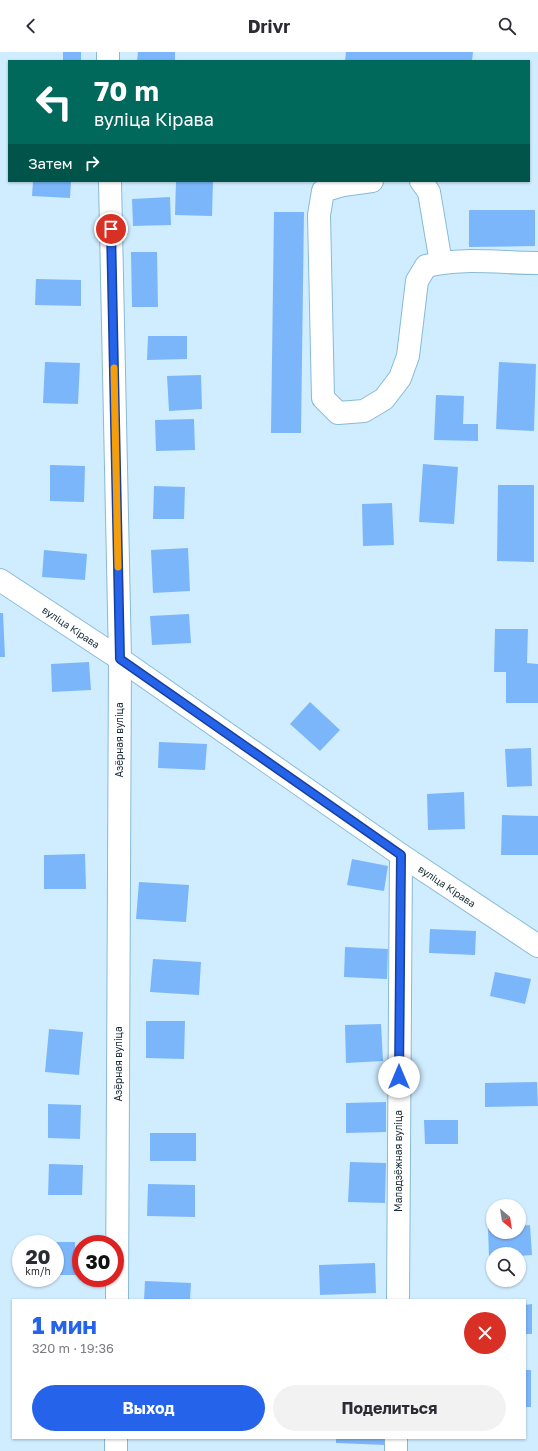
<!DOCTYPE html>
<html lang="ru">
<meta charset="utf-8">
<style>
body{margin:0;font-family:"Golos Text",sans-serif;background:#f2f2f3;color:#2b2b33;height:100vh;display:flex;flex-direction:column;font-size:15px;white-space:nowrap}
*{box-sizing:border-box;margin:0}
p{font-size:13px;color:#7c7c81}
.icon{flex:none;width:22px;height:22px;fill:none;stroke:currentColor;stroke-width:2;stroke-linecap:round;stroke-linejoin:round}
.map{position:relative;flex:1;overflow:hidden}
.panel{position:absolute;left:12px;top:1247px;width:514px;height:140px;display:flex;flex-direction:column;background:#fff;border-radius:0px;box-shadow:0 1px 3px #0004}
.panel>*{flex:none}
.guide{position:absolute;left:8px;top:8px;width:522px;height:122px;border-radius:0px;box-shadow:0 1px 3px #0004;background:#00695c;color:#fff;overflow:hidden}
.needle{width:26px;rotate:150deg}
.buttons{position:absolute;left:486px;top:1147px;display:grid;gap:8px}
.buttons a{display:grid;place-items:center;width:40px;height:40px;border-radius:50%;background:#fff;box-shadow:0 1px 3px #0004;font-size:20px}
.speed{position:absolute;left:12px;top:1183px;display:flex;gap:8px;font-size:20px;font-weight:700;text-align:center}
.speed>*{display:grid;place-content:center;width:52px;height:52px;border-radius:50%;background:#fff;box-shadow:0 1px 3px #0004;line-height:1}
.speed small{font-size:10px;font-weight:400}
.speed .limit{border:6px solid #d22;background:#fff;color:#111}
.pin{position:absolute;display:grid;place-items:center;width:34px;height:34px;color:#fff;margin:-17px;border:2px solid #fff;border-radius:50%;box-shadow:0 1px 4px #0007}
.me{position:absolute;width:44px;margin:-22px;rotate:0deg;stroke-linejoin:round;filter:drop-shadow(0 0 3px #0008)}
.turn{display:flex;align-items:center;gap:14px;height:84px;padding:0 20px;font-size:18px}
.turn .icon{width:52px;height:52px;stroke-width:2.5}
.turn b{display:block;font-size:28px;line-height:34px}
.then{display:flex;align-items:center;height:38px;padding:0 20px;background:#0003;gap:8px;font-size:15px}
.round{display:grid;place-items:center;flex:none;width:42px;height:42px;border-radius:21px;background:#f2f2f3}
.overview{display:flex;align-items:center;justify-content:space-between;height:68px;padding:0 20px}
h1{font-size:24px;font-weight:700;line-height:30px;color:#2563eb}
.action{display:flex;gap:8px;margin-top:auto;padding:8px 20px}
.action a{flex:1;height:46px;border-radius:24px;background:#2563eb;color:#fff;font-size:16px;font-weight:700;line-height:46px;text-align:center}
.action a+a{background:#f2f2f3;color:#2b2b33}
header{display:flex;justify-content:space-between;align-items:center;height:52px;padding:0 20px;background:#fff;font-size:18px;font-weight:700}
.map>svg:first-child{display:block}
.building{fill:#7cb6fa}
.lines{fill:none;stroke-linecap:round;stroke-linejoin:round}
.minor-casing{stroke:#88bad6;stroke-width:24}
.major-casing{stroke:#88bad6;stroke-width:24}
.minor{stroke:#fff;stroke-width:22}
.major{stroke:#fff;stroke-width:22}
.route-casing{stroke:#184099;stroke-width:10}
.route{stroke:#2563eb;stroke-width:7}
.slow{stroke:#f59e0b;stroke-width:7}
.labels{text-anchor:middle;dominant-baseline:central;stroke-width:3;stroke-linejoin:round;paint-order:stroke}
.street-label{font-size:10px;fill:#192d38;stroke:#fff}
</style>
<header><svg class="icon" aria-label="back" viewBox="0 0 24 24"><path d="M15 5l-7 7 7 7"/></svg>Drivr<svg class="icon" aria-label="search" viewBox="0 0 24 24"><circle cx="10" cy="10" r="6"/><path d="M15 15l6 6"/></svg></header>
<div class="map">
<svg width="538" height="1399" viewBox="0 0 538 1399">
<rect width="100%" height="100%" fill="#cfedff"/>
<path class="building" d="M 63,0 L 81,0 L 81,9 L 63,9 Z
M 138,0 L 175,0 L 175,9 L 137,9 Z
M 346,0 L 473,0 L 472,9 L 345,9 Z
M 33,129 L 71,129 L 70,146 L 32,144 Z
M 176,129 L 213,129 L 212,164 L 175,163 Z
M 170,145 L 171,173 L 133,174 L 132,147 Z
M 469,158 L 535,158 L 535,194 L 469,195 Z
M 274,160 L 304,160 L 301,381 L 271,381 Z
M 131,200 L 157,200 L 158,255 L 132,255 Z
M 36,227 L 81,228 L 81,254 L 35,253 Z
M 148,284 L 187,284 L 187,307 L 147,308 Z
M 45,310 L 80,311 L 78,352 L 43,351 Z
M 499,310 L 536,312 L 534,379 L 496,377 Z
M 201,323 L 202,357 L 169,359 L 167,324 Z
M 436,343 L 464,344 L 463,372 L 478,372 L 478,389 L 434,388 Z
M 194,367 L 195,398 L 156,399 L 155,368 Z
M 423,412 L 458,415 L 454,472 L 419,470 Z
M 50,413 L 85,414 L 84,450 L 50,449 Z
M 498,433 L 534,433 L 534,510 L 497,509 Z
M 154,434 L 185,435 L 184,467 L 153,467 Z
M 392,451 L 394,493 L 363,494 L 362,452 Z
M 188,496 L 190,539 L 153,541 L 151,498 Z
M 44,498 L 87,502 L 85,528 L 42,525 Z
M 0,561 L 3,561 L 5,605 L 0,605 Z
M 189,562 L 191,591 L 152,593 L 150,564 Z
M 495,577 L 528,577 L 527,611 L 538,612 L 538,651 L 506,651 L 506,620 L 494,620 Z
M 89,610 L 91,638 L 52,640 L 51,612 Z
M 310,650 L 340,678 L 320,699 L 290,672 Z
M 159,690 L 207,692 L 205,718 L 158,716 Z
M 531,696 L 532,734 L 507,735 L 505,697 Z
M 464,740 L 465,777 L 428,778 L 427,742 Z
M 502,763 L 538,764 L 538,803 L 501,803 Z
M 85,802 L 86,837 L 44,837 L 44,803 Z
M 352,807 L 388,814 L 384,839 L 347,833 Z
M 139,830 L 189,833 L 186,870 L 136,867 Z
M 430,877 L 476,879 L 475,903 L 429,901 Z
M 345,895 L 388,897 L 387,927 L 344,925 Z
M 153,907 L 201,910 L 199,943 L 150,940 Z
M 495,920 L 531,927 L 525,952 L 490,944 Z
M 146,969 L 185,969 L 184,1007 L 146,1006 Z
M 381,972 L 383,1009 L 346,1011 L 345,973 Z
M 49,977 L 83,980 L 79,1023 L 45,1020 Z
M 537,1030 L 538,1054 L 485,1055 L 485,1031 Z
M 386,1050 L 386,1080 L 346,1081 L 346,1051 Z
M 48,1052 L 81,1053 L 80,1087 L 48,1086 Z
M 424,1068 L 458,1068 L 458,1092 L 425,1092 Z
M 150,1081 L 196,1081 L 196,1109 L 150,1109 Z
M 350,1110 L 386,1111 L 385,1151 L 348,1150 Z
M 49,1112 L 83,1113 L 82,1143 L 48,1143 Z
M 148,1132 L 195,1133 L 195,1165 L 147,1164 Z
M 530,1173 L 532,1203 L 519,1204 L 519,1202 L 493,1202 L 493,1205 L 489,1205 L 488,1176 L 493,1176 L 493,1180 L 519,1180 L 519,1174 Z
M 33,1190 L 75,1190 L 76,1223 L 55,1223 L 55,1192 L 33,1192 Z
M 375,1211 L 376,1241 L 320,1243 L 319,1213 Z
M 145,1229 L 191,1231 L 190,1248 L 144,1248 Z
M 532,1252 L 532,1282 L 525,1282 L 525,1253 Z
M 525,1318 L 531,1318 L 531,1355 L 525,1355 Z
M 336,1386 L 386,1386 L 386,1393 L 336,1391 Z"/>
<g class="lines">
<defs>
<path id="minor" d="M 372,129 L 343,133 L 323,139 L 319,163 L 323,346 L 338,361 L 364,359 L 384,347 L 400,326 L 408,304 L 417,229 L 426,214 C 462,205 501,211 538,211
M 421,129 L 429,140 L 441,211
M 117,1248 L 120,607
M 398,1248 L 401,803
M 116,1399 L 116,1386
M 396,1399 L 396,1386"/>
<path id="major" d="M 108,0 L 108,9
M 110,129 L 120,607
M 0,528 L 120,607 L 401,803 L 538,894"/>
</defs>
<use href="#minor" class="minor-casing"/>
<use href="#major" class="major-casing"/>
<use href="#minor" class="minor"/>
<use href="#major" class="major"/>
</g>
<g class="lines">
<defs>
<path id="route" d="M 111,177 L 120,607 L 401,803 L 399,1025"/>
</defs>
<use href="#route" class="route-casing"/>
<use href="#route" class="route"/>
<path class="slow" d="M 114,316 L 118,515"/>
</g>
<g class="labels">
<g class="street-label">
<text transform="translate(71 575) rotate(34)">вуліца Кірава</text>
<text transform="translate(119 688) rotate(-90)">Азёрная вуліца</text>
<text transform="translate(447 834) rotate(34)">вуліца Кірава</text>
<text transform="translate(118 1012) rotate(-90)">Азёрная вуліца</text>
<text transform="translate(398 1109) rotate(-90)">Маладзёжная вуліца</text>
</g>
</g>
</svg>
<div class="buttons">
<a><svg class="needle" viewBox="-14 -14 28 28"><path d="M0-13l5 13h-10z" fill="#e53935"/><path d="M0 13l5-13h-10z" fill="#7c7c81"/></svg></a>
<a><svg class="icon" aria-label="search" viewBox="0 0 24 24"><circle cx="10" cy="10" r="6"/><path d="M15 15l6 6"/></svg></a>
</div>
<div class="speed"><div>20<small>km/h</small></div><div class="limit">30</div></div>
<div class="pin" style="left:111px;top:177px;background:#d93025"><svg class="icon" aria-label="arrive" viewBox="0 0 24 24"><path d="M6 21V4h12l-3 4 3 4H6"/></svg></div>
<svg class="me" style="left:399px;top:1025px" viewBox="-20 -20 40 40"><circle r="19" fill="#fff"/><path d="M0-13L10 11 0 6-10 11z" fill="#2563eb"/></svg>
<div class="guide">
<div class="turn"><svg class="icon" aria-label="left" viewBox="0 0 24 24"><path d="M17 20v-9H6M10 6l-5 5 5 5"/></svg><div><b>70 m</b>вуліца Кірава</div></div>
<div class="then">Затем<svg class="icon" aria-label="right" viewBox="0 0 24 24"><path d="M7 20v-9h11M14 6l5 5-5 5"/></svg></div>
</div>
<section class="panel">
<div class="overview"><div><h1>1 мин</h1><p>320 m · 19:36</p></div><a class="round" style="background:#d93025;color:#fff"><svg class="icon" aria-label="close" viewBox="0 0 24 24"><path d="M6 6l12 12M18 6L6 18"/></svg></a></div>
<div class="action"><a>Выход</a><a>Поделиться</a></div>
</section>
</div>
